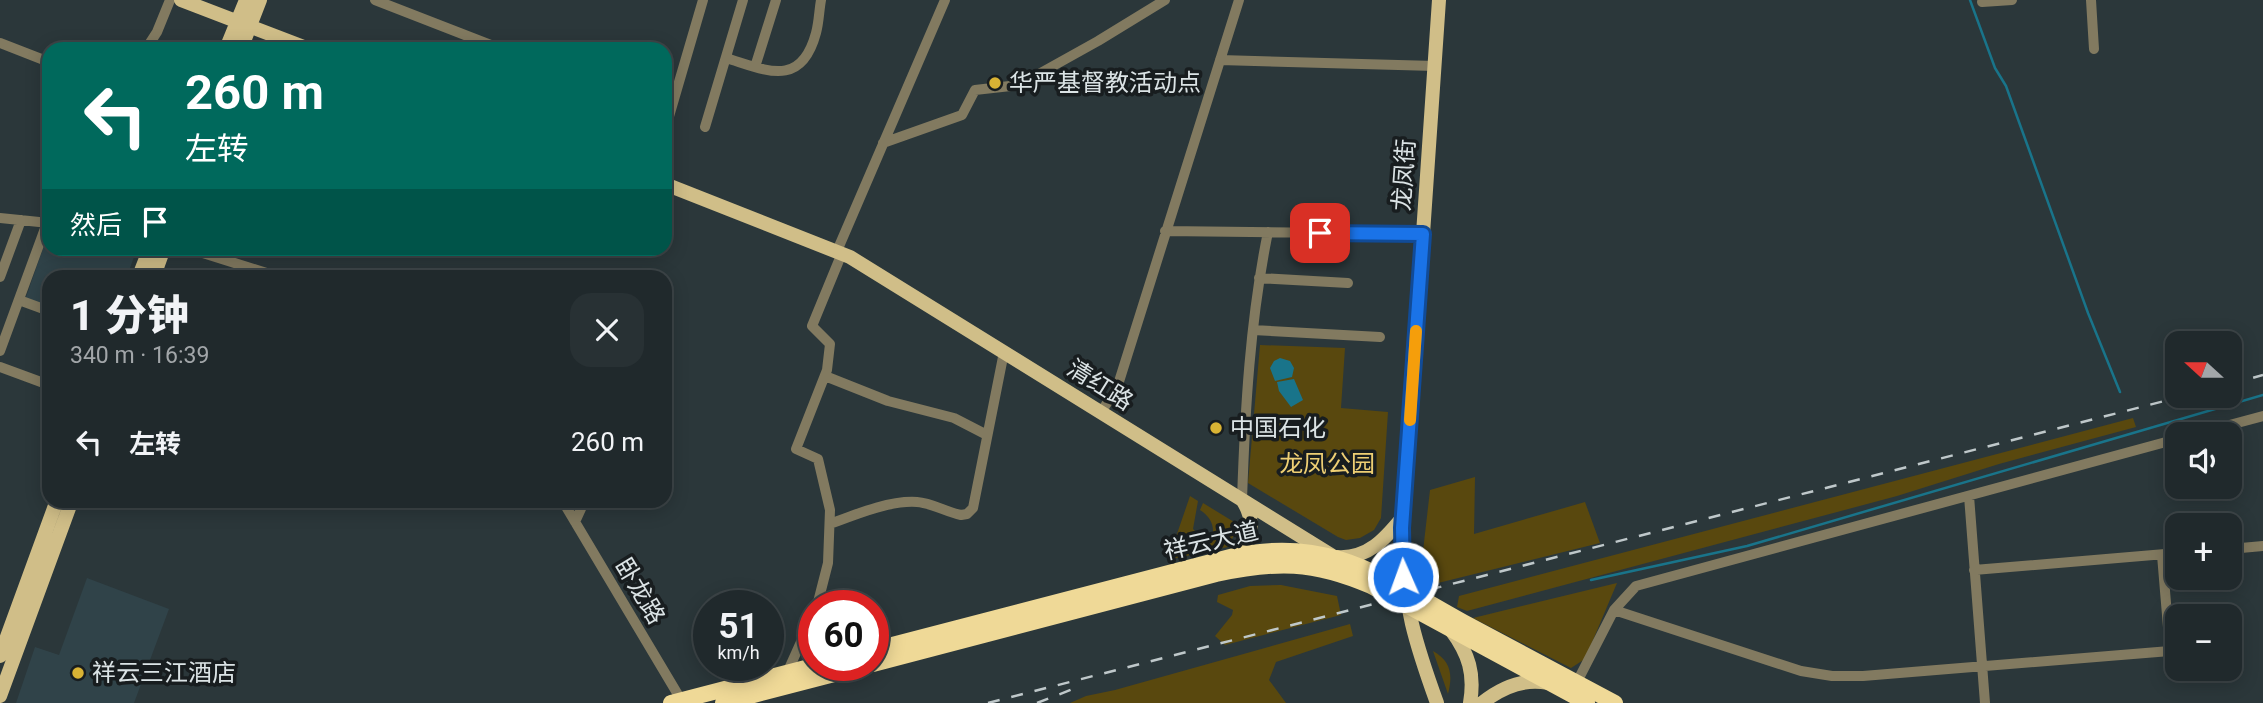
<!DOCTYPE html>
<html lang="zh">
<meta charset="utf-8">
<style>
body{margin:0;font-family:Roboto,"Noto Sans SC",sans-serif;background:#283134;color:#f1f3f6;height:100vh;display:flex;flex-direction:column;font-size:26px;white-space:nowrap}
*{box-sizing:border-box;margin:0}
p{font-size:23px;color:#a2a6a9}
.icon{flex:none;width:38px;height:38px;fill:none;stroke:currentColor;stroke-width:2;stroke-linecap:round;stroke-linejoin:round}
.map{position:relative;flex:1;overflow:hidden}
.drawer{position:absolute;left:42px;top:270px;width:630px;height:238px;display:flex;flex-direction:column;background:#20292c;border-radius:21px;box-shadow:0 4px 18px #0003,0 0 0 2px #3d4548}
.drawer>*{flex:none}
.banner{position:absolute;left:42px;top:42px;width:630px;height:214px;border-radius:21px;box-shadow:0 4px 18px #0003,0 0 0 2px #3d4548;background:#00695c;color:#fff;overflow:hidden}
.needle{width:46px;rotate:291deg}
.controls{position:absolute;left:2165px;top:331px;display:grid;gap:14px}
.controls a{display:grid;place-items:center;width:77px;height:77px;border-radius:14px;background:#20292c;box-shadow:0 4px 18px #0003,0 0 0 2px #3d4548;font-size:35px}
.speed{position:absolute;left:693px;top:590px;display:flex;gap:14px;font-size:35px;font-weight:700;text-align:center}
.speed>*{display:grid;place-content:center;width:91px;height:91px;border-radius:50%;background:#20292c;box-shadow:0 4px 18px #0003,0 0 0 2px #3d4548;line-height:1}
.speed small{font-size:18px;font-weight:400}
.speed .limit{border:10px solid #d22;background:#fff;color:#111}
.pin{position:absolute;display:grid;place-items:center;width:60px;height:60px;color:#fff;margin:-30px;border-radius:14px;box-shadow:0 4px 10px #0006}
.me{position:absolute;width:77px;margin:-38px;rotate:358deg;stroke-linejoin:round;filter:drop-shadow(0 0 5px #0008)}
.turn{display:flex;align-items:center;gap:24px;height:147px;padding:0 28px;font-size:32px}
.turn .icon{width:91px;height:91px;stroke-width:2.5}
.turn b{display:block;font-size:49px;line-height:60px}
.then{display:flex;align-items:center;height:66px;padding:0 28px;background:#0003;gap:14px;font-size:26px}
.round{display:grid;place-items:center;flex:none;width:74px;height:74px;border-radius:21px;background:#283134}
.overview{display:flex;align-items:center;justify-content:space-between;height:119px;padding:0 28px}
h1{font-size:42px;font-weight:800;line-height:52px}
ul{padding:0;list-style:none}
li{display:flex;align-items:center;gap:21px;height:105px;padding:0 28px}
li div{flex:1}
li b{display:block;font-size:26px}
li em{font-style:normal}
.map>svg:first-child{display:block}
.built{fill:#304349}
.green{fill:#59480e}
.water{fill:#19748a}
.lines{fill:none;stroke-linecap:round;stroke-linejoin:round}
.stream{stroke:#19748a;stroke-width:2.5}
.minor{stroke:#827a60;stroke-width:10}
.major{stroke:#d0be88;stroke-width:14}
.highway{stroke:#efd997;stroke-width:16}
.rail{stroke:#bfc8ca;stroke-width:2.5;stroke-dasharray:12 12;stroke-linecap:butt}
.route-casing{stroke:#114b97;stroke-width:18}
.route{stroke:#1a73e8;stroke-width:12}
.slow{stroke:#f59e0b;stroke-width:12}
.poi-dot{fill:#d9b334;stroke:#181d1f;stroke-width:2.5}
.labels{text-anchor:middle;dominant-baseline:central;stroke-width:7;stroke-linejoin:round;paint-order:stroke}
.poi-label{font-size:24px;fill:#dbe3e5;stroke:#181d1f;text-anchor:start}
.street-label{font-size:24px;fill:#dbe3e5;stroke:#181d1f}
.park-label{font-size:24px;fill:#eecf74;stroke:#181d1f}
</style>
<div class="map">
<svg width="2263" height="703" viewBox="0 0 2263 703">
<rect width="100%" height="100%" fill="#2b373a"/>
<path class="built" d="M 47,237 L 49,237 L 49,248 L 123,249 L 134,257 L 127,276 L 49,276 L 49,309 L 25,300 Z
M 87,578 L 169,609 L 134,703 L 16,703 L 35,647 L 59,655 Z"/>
<path class="green" d="M 1260,345 L 1345,348 L 1341,408 L 1388,412 L 1381,518 L 1374,530 L 1360,538 L 1346,540 L 1338,537 L 1248,483 Z
M 2133,418 L 2136,427 L 1999,464 L 1897,496 L 1467,611 L 1457,607 L 1459,596 Z
M 1475,477 L 1474,534 L 1585,502 L 1600,543 L 1434,584 L 1422,560 L 1430,490 Z
M 1190,496 L 1198,501 L 1193,529 L 1202,537 L 1204,550 L 1200,553 L 1168,560 Z
M 1203,503 L 1239,525 L 1228,547 L 1207,551 C 1215,535 1217,521 1200,510 Z
M 1617,583 L 1585,659 L 1571,668 L 1473,618 Z
M 1281,585 L 1337,596 L 1341,615 L 1225,645 L 1215,636 L 1232,615 L 1233,610 L 1217,602 L 1218,595 L 1250,586 Z
M 1350,624 L 1353,636 L 1276,662 L 1269,680 L 1286,703 L 1070,703 L 1086,696 L 1115,690 Z
M 1433,651 C 1451,661 1453,675 1448,694 Z"/>
<path class="water" d="M 1280,358 L 1290,361 L 1294,368 L 1292,377 L 1275,381 L 1270,368 L 1274,361 Z
M 1294,379 L 1303,400 L 1291,407 L 1279,391 L 1277,382 Z"/>
<g class="lines">
<path class="stream" d="M 1970,0 L 1995,68 L 2006,86 L 2088,313 L 2120,392
M 1591,580 L 1747,546 L 2263,395"/>
<path class="minor" d="M 375,0 L 501,49
M 2091,0 L 2094,49
M 1982,2 L 2012,0
M 0,43 L 49,62
M 146,49 L 157,32 L 170,0
M 726,58 C 766,70 801,89 816,33 C 819,22 819,11 821,0
M 1220,60 L 1435,66
M 755,67 L 776,0
M 705,127 L 743,0
M 665,130 L 703,0
M 883,143 L 962,115 L 975,90 L 1019,85 L 1098,41 L 1165,0
M 0,218 L 49,223
M 1165,231 L 1423,234
M 187,248 L 276,276
M 837,251 L 945,0
M 0,277 L 21,220
M 1259,278 L 1348,283
M 19,300 L 49,311
M 1253,330 L 1380,337
M 0,351 L 47,223
M 0,367 L 49,385
M 825,376 L 888,401 L 954,418 L 987,435
M 1101,412 L 1117,388 L 1239,0
M 2196,434 L 2263,416
M 1969,496 L 1985,703
M 562,500 L 683,703
M 1242,500 C 1245,410 1250,320 1268,232
M 575,522 L 585,500
M 830,524 C 854,515 890,500 917,502 C 932,503 946,512 961,515 L 967,514 L 973,508 L 1004,352
M 2230,549 L 2263,546
M 1974,570 L 2177,553
M 817,606 L 828,563 L 830,510 L 818,459 L 796,449 L 827,370 L 830,344 L 812,326 L 842,253
M 1614,610 L 1801,671 L 1832,676 L 1863,676 L 2170,651 L 2162,555
M 787,673 L 814,613
M 1577,682 L 1614,610 L 1636,586 L 2177,439"/>
<path class="major" d="M 181,0 L 309,49
M 226,49 L 246,0
M 241,49 L 260,0
M 665,184 L 850,257 L 1331,555
M 139,276 L 150,248
M 154,276 L 164,248
M 1234,556 C 1252,540 1256,522 1243,501
M 1337,557 C 1368,559 1385,539 1403,517
M 1451,630 C 1469,654 1475,674 1470,703
M 0,656 L 57,500
M 0,696 L 72,500
M 1437,703 C 1416,645 1403,604 1402,541 L 1439,0
M 1482,703 C 1502,687 1523,678 1548,683"/>
<path class="highway" d="M 873,650 L 1234,556 C 1331,535 1383,578 1463,622 C 1514,649 1564,676 1615,703
M 873,664 L 1216,574 C 1276,561 1313,561 1371,586 L 1587,703
M 671,703 L 817,665
M 723,703 L 869,665"/>
<path class="rail" d="M 2230,384 L 2263,375
M 988,703 L 2184,396
M 1037,703 L 1073,689"/>
</g>
<g class="lines">
<defs>
<path id="route" d="M 1320,233 L 1423,234 L 1402,528 L 1403,577"/>
</defs>
<use href="#route" class="route-casing"/>
<use href="#route" class="route"/>
<path class="slow" d="M 1410,420 L 1416,331"/>
</g>
<g class="poi-dot">
<circle cx="995" cy="83" r="7"/>
<circle cx="1216" cy="428" r="7"/>
<circle cx="78" cy="673" r="7"/>
</g>
<g class="labels">
<g class="poi-label">
<text x="1009" y="83">华严基督教活动点</text>
<text x="1230" y="428">中国石化</text>
<text x="92" y="673">祥云三江酒店</text>
</g>
<g class="street-label">
<text transform="translate(1404 175) rotate(-86)">龙凤街</text>
<text transform="translate(1100 385) rotate(32)">清红路</text>
<text transform="translate(1211 541) rotate(-13)">祥云大道</text>
<text transform="translate(640 591) rotate(59)">卧龙路</text>
</g>
<g class="park-label">
<text x="1327" y="464">龙凤公园</text>
</g>
</g>
</svg>
<div class="controls">
<a><svg class="needle" viewBox="-14 -14 28 28"><path d="M0-13l5 13h-10z" fill="#e53935"/><path d="M0 13l5-13h-10z" fill="#a2a6a9"/></svg></a>
<a><svg class="icon" aria-label="sound" viewBox="0 0 24 24"><path d="M4 9h4l5-4v14l-5-4H4zM17 9q2 3 0 6"/></svg></a>
<a>+</a>
<a>−</a>
</div>
<div class="speed"><div>51<small>km/h</small></div><div class="limit">60</div></div>
<div class="pin" style="left:1320px;top:233px;background:#d93025"><svg class="icon" aria-label="arrive" viewBox="0 0 24 24"><path d="M6 21V4h12l-3 4 3 4H6"/></svg></div>
<svg class="me" style="left:1403px;top:577px" viewBox="-20 -20 40 40"><circle r="17" fill="#1a73e8" stroke="#fff" stroke-width="3"/><path d="M0-11L8 9 0 5-8 9z" fill="#fff"/></svg>
<div class="banner">
<div class="turn"><svg class="icon" aria-label="left" viewBox="0 0 24 24"><path d="M17 20v-9H6M10 6l-5 5 5 5"/></svg><div><b>260 m</b>左转</div></div>
<div class="then">然后<svg class="icon" aria-label="arrive" viewBox="0 0 24 24"><path d="M6 21V4h12l-3 4 3 4H6"/></svg></div>
</div>
<section class="drawer">
<div class="overview"><div><h1>1 分钟</h1><p>340 m · 16:39</p></div><a class="round"><svg class="icon" aria-label="close" viewBox="0 0 24 24"><path d="M6 6l12 12M18 6L6 18"/></svg></a></div>
<ul>
<li><svg class="icon" aria-label="left" viewBox="0 0 24 24"><path d="M17 20v-9H6M10 6l-5 5 5 5"/></svg><div><b>左转</b></div><em>260 m</em></li>
</ul>
</section>
</div>
